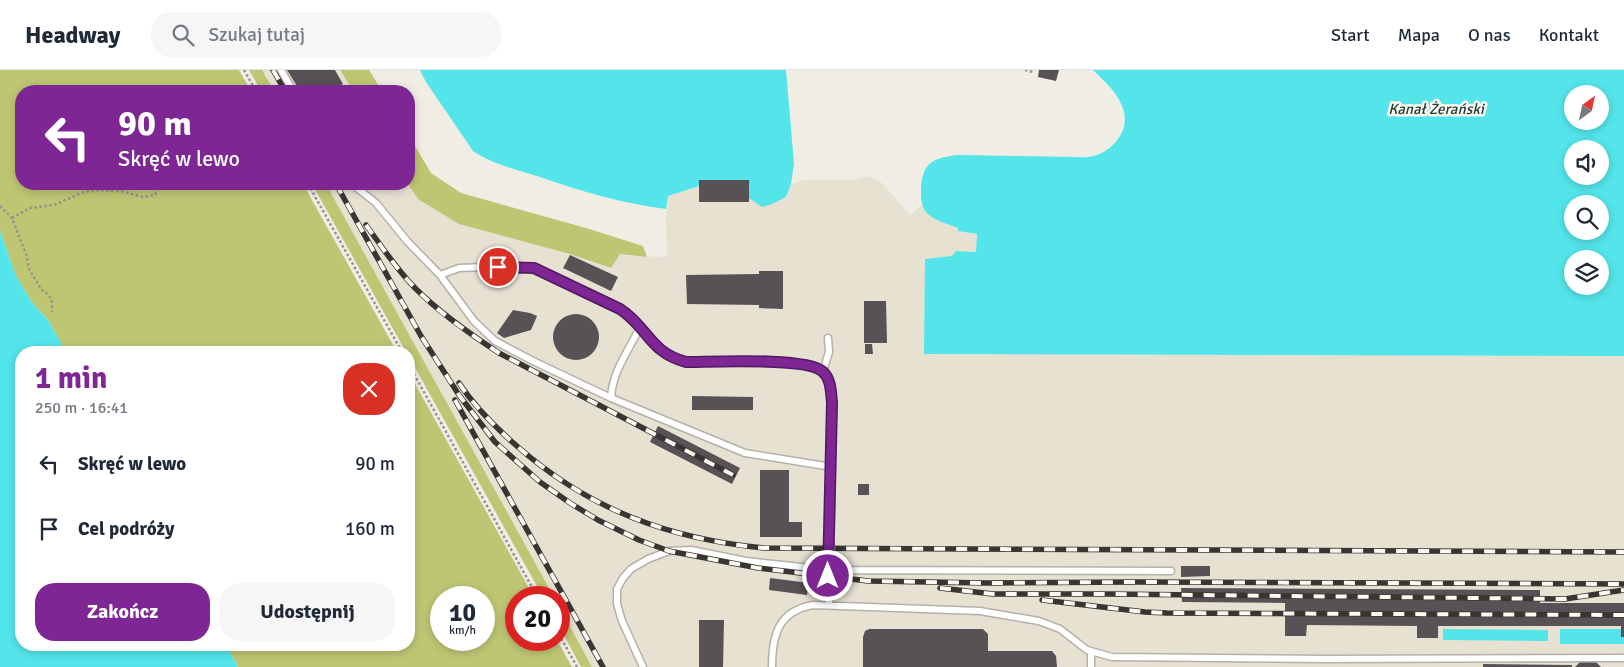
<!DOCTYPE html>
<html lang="pl">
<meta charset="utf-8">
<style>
body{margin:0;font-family:Signika,sans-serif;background:#f6f6f7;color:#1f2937;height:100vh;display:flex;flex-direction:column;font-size:19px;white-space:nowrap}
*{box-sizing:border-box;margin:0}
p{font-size:16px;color:#747a83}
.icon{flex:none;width:28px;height:28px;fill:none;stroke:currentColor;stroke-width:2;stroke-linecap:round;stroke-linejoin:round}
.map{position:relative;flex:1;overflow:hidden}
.sheet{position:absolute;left:15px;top:276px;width:400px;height:305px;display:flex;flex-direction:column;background:#fff;border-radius:20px;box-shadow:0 2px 8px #0003}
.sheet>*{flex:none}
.hud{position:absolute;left:15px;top:15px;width:400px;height:105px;border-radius:20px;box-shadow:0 2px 8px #0003;background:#7d2694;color:#fff;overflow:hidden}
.needle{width:32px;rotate:33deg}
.tools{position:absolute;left:1564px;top:15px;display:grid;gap:10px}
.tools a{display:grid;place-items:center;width:45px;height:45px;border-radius:50%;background:#fff;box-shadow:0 2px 8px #0003;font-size:25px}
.speed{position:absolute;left:430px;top:516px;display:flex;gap:10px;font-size:25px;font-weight:700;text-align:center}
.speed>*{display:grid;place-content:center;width:65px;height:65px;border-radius:50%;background:#fff;box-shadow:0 2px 8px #0003;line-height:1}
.speed small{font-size:12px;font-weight:400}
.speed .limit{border:8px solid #d22;background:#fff;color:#111}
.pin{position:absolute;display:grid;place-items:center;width:42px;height:42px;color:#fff;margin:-21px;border:2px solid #fff;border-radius:50%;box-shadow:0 1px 5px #0007}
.me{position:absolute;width:55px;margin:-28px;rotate:0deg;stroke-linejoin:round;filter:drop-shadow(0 0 4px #0008)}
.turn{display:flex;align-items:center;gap:18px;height:105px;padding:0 20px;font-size:22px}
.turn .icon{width:65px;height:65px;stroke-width:2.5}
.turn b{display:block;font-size:35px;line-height:42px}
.round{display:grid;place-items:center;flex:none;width:52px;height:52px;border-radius:20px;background:#f6f6f7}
.summary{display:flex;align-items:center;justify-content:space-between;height:85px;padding:0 20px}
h1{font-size:30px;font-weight:800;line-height:38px;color:#7d2694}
.primary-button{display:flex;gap:10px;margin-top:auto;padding:10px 20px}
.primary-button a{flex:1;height:58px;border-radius:20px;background:#7d2694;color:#fff;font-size:20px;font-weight:800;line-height:58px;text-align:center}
.primary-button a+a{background:#f6f6f7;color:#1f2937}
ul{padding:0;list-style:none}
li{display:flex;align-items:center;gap:15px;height:65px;padding:0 20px}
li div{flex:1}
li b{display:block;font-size:19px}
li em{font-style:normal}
header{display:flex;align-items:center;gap:30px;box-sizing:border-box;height:70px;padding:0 25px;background:#fff;border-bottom:1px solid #e0e1e3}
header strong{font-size:24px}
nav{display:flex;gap:28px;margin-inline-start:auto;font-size:18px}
.search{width:350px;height:45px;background:#f6f6f7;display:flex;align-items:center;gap:12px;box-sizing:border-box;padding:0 18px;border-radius:20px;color:#747a83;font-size:19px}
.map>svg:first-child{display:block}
.built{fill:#e7e1d2}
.green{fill:#bec674;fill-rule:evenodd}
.water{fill:#53e5ea;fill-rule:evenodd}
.building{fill:#585155}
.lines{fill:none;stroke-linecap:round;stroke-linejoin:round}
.service-casing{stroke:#b4b1a9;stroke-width:9}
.path{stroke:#95938c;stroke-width:2.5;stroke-dasharray:2.5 2.5;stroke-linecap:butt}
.service{stroke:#fff;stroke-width:6}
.rail-casing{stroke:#373632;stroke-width:5.5}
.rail{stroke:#fdfaf1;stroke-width:4;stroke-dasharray:11;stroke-linecap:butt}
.route-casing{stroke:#511960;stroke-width:12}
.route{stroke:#7d2694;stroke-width:9}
.labels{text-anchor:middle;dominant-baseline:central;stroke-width:5;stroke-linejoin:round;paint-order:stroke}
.water-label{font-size:15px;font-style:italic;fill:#233c3c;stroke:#fdfaf1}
</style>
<header>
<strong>Headway</strong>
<div class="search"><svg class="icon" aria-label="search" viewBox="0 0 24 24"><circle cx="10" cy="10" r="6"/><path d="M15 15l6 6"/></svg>Szukaj tutaj</div>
<nav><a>Start</a><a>Mapa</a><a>O nas</a><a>Kontakt</a></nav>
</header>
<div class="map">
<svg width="1624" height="597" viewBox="0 0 1624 597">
<rect width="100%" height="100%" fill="#f0ede4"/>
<path class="built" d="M 262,0 L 340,0 L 353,21 L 274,21 Z
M 868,106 L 882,113 L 910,145 L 923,135 L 925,141 L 939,151 L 958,158 L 959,161 L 977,164 L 976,182 L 956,181 L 952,186 L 925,189 L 925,284 L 1624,286 L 1624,597 L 592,597 L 559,536 L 559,528 L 554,527 L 326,114 L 408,114 L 418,129 L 610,198 L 620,184 L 632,186 L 667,187 L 666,149 L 668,126 L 698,116 L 699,110 L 749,110 L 786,127 L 791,114 L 805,110 L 853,110 Z"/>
<path class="green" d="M 0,0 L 239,0 L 251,21 L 21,21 L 21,114 L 303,114 L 397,282 L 66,282 L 48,250 L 33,234 L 16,206 L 0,161 Z
M 249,0 L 262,0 L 274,21 L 261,21 Z
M 340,0 L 369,0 L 382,21 L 353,21 Z
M 409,66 L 431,103 L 461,123 L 586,158 L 643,176 L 647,187 L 620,184 L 611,198 L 570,184 L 459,154 L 418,129 L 408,114 Z
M 312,114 L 326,114 L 554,527 L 543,527 L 409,287 L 409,282 L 406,282 Z
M 409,303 L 534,527 L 516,528 L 516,570 L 557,570 L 572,597 L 238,597 L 226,575 L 409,575 ZM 441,528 L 484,528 L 484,570 L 441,570 Z
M 559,536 L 592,597 L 581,597 L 559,556 Z"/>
<path class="water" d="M 420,0 L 786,0 L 794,94 L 791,114 L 786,127 L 772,134 L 762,137 L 749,128 L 748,110 L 699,110 L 699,116 L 668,126 L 666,139 C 621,133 580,121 537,106 C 515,99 492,94 473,81 L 426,12 Z
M 1093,0 L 1624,0 L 1624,286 L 924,284 L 925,189 L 952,186 L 956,181 L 976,182 L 977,164 L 958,161 L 958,158 C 948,154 934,151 926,142 C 921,136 921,127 921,120 C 922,92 933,88 958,85 L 1077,87 C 1082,87 1088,88 1093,86 C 1114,81 1132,58 1122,36 C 1116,21 1104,11 1093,0 ZM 1572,24 L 1600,24 L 1600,51 L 1572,51 ZM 1572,79 L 1600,79 L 1600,106 L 1572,106 ZM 1572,134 L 1600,134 L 1600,161 L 1572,161 ZM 1572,189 L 1600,189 L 1600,216 L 1572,216 Z
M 0,161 L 16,206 L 33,234 L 48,250 L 66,282 L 21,282 L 21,575 L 226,575 L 238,597 L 0,597 Z
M 1443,559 L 1548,560 L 1548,571 L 1443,570 Z
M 1560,559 L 1624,559 L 1624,574 L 1560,574 Z"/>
<path class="building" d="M 287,0 L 335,0 L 343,14 L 331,21 L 300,21 Z
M 1039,0 L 1059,0 L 1056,11 L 1038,7 Z
M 699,110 L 749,110 L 749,132 L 699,132 Z
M 570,185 L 618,207 L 611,221 L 563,198 Z
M 759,201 L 783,201 L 783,239 L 759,238 L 759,235 L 687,234 L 686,205 L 759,204 Z
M 864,231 L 886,231 L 887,273 L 864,273 Z
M 513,240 L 530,243 L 537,246 L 531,260 L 504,268 L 497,263 Z
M553 267a23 23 0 1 1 46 0a23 23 0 1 1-46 0Z
M 865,274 L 872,274 L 873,284 L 865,284 Z
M 692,326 L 753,327 L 753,340 L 692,340 Z
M 658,356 L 740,398 L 732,414 L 650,372 Z
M 760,400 L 789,400 L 789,452 L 802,452 L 802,467 L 760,467 Z
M 858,414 L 869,414 L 869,425 L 858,425 Z
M 1181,496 L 1210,496 L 1210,506 L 1181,507 Z
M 770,508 L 809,513 L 807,525 L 769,520 Z
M 1181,518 L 1540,520 L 1540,533 L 1624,533 L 1624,567 L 1621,567 L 1621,556 L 1438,556 L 1438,568 L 1417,568 L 1417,556 L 1307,555 L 1306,566 L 1285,566 L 1285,533 L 1182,532 Z
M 699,550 L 724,550 L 723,597 L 699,597 Z
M 869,559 L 983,559 L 988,564 L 988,581 L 1052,581 L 1056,586 L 1057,597 L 863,597 L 863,567 L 865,561 Z
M 1587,589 L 1594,590 L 1601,597 L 1575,597 L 1580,592 Z
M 1483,594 L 1572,595 L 1572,597 L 1483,597 Z"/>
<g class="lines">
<defs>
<path id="service" d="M 281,0 L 293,21
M 352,114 L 376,133 L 407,171 L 440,205
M 638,254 L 638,261 C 627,283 612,303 611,328 L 533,291 L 495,271 L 474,251 L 440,205 L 459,198 L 510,196 L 534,199 L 620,239 C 640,252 648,274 666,285 C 672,289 679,290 686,292 C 712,292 806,286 822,301 C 831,309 831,322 833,333 L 829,535
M 823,301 L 829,282 L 828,268
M 611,328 L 745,383 L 832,397
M 643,597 L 622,551 L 617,534 L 617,519 L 623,508 L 631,499 L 648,489 L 669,481 L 691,480 L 746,491 L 829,500 L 1171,501
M 772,597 C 772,566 778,541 813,535 L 980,541 L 1039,551 L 1060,559 L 1087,580 L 1112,587 L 1325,589 L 1624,588
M 1091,597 L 1091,582"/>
</defs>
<use href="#service" class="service-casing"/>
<path class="path" d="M 244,0 L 256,21
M 1025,0 L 1033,2
M 200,21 L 205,20 L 215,21
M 308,114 L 402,282
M 110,120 L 135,114
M 0,136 L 12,148 L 26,184 L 29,199 L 41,219 L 49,225 L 52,232 L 52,242
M 12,148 L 30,138 L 54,135 L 81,123 L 94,120 L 121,121 L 143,127 L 155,125 L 160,114
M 409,295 L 538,528
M 559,564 L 577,597"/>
<use href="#service" class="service"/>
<defs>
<path id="rail" d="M 273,0 L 285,21
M 336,114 L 421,266 L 459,325 L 495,372 L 540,412 L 570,433 L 598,450 L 639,470 L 669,481 L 758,498 L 868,511 L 987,513 L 1135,512 L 1624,514
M 366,155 C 382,177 397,200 416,219 C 441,244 470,264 499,283 L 733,405
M 459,313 C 475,337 496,358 518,377 C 590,440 670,469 764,478 L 1624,482
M 455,330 L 603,597
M 940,518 L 993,524 L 1107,524 L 1565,529 L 1624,520
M 1042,530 L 1145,542 L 1167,543 L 1624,545"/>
</defs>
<use href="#rail" class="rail-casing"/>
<use href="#rail" class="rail"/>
</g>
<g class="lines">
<defs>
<path id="route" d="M 498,197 L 534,198 L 620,239 C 649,258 649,282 686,292 C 711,292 806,287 822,301 C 831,308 831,322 832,333 L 828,506"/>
</defs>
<use href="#route" class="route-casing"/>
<use href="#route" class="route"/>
</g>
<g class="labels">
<g class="water-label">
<text x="1436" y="39">Kanał Żerański</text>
</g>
</g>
</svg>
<div class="tools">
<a><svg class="needle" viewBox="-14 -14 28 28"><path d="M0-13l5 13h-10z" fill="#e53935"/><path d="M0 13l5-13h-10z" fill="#747a83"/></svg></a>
<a><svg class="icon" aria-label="sound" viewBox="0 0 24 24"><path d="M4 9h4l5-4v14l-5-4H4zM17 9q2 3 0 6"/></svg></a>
<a><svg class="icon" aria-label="search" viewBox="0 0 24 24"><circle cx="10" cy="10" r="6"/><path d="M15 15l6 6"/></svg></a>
<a><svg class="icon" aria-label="layers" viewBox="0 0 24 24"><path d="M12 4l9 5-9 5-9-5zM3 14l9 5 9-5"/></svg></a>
</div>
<div class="speed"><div>10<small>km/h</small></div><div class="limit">20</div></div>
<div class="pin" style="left:498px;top:197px;background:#d93025"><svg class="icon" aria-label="arrive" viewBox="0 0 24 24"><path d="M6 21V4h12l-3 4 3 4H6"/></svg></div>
<svg class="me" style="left:828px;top:506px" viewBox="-20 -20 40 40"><circle r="17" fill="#7d2694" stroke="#fff" stroke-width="3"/><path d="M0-11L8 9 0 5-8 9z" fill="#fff"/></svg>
<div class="hud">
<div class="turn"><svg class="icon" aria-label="left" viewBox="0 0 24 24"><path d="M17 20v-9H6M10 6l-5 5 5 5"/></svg><div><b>90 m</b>Skręć w lewo</div></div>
</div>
<section class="sheet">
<div class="summary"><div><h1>1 min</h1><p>250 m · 16:41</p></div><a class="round" style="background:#d93025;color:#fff"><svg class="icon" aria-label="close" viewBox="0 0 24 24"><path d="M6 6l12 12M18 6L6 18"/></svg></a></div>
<ul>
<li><svg class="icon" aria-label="left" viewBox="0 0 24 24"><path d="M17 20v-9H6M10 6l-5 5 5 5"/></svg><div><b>Skręć w lewo</b></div><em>90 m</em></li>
<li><svg class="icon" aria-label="arrive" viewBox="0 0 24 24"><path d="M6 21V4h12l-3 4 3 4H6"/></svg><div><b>Cel podróży</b></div><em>160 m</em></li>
</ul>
<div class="primary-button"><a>Zakończ</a><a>Udostępnij</a></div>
</section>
</div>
